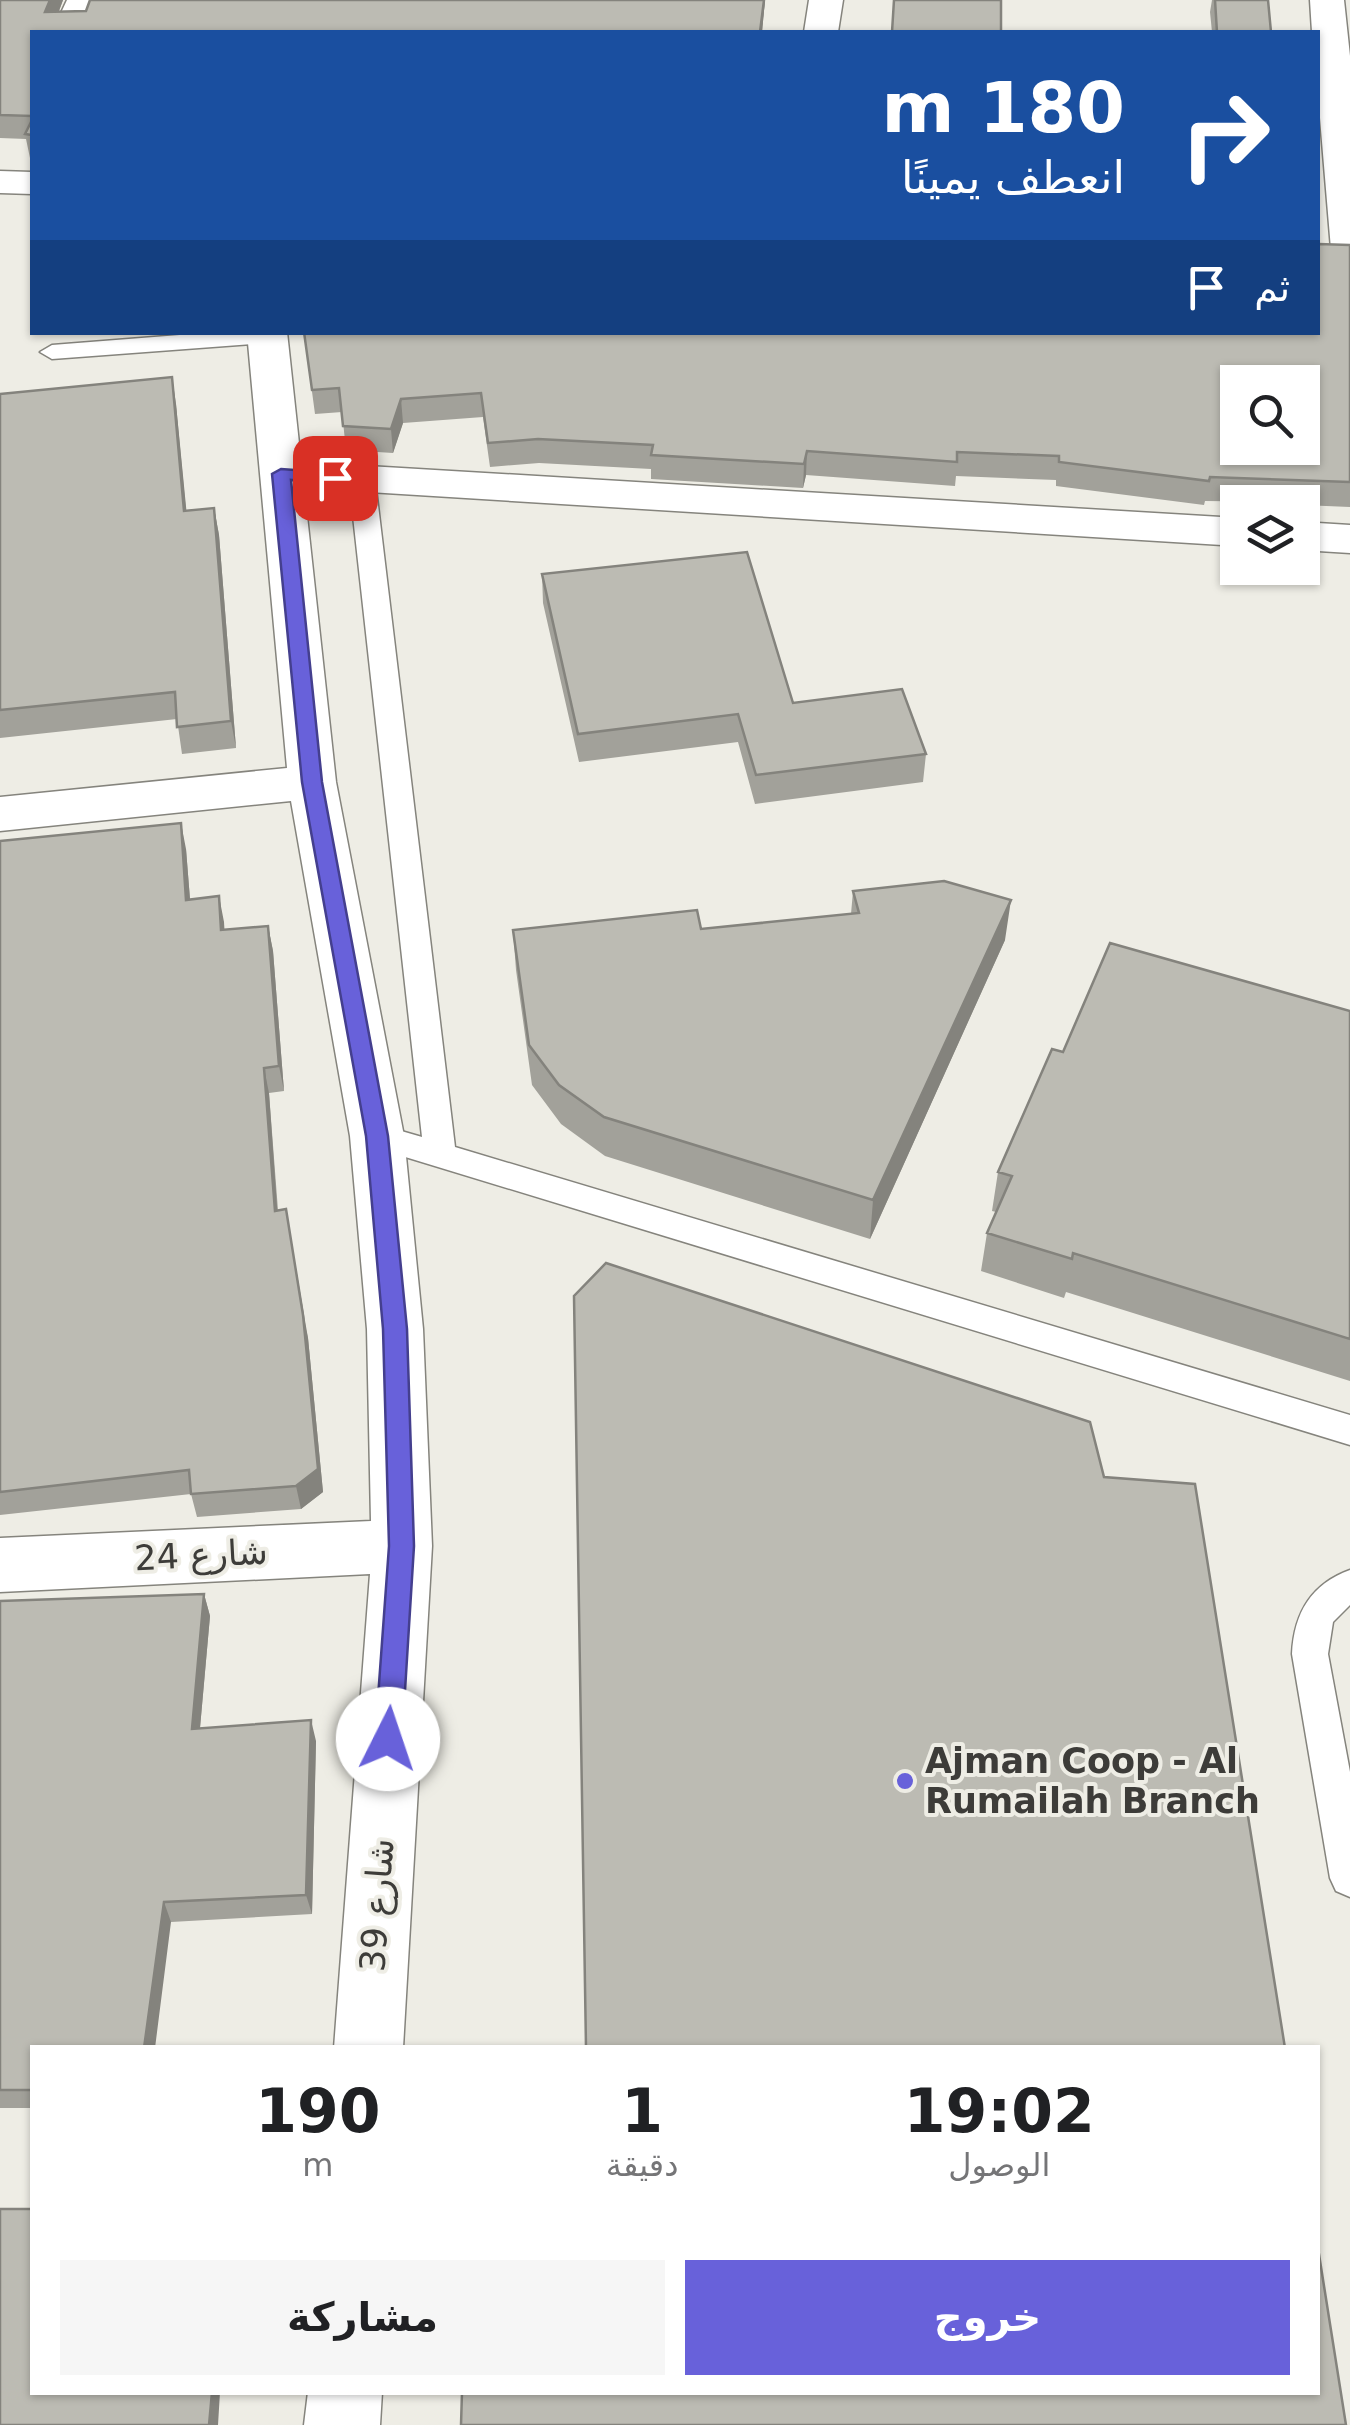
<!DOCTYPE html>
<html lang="ar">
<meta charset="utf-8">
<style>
body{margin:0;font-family:"DejaVu Sans",Vazirmatn,sans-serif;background:#f6f6f6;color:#202124;direction:rtl;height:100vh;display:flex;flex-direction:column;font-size:38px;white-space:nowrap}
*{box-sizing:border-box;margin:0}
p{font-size:32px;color:#757577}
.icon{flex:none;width:55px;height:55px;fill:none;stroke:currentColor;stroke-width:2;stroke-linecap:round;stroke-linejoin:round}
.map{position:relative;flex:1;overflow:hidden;direction:ltr}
.side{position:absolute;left:30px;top:2045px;width:1290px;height:350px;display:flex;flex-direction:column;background:#fff;border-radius:0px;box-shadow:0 2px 8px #0004;direction:rtl}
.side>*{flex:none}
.banner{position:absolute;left:30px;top:30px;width:1290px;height:305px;border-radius:0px;box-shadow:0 2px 8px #0004;direction:rtl;background:#1a4fa0;color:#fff;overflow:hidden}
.buttons{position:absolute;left:1220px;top:365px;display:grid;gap:20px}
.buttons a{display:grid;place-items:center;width:100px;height:100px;border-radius:0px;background:#fff;box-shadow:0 2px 8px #0004;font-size:50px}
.pin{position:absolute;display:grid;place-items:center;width:85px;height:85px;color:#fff;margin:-42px;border-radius:20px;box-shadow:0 5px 15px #0006}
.me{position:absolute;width:110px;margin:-55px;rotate:4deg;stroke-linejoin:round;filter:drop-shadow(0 0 8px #0008)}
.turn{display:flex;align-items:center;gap:35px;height:210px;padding:0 30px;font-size:45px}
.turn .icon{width:130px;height:130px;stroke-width:2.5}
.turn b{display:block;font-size:70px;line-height:85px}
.then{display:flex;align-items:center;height:95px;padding:0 30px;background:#0003;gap:20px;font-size:38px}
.eta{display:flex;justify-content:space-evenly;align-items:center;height:170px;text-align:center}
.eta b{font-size:60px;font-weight:800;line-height:70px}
.action{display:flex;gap:20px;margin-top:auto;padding:20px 30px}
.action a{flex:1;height:115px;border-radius:0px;background:#6861da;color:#fff;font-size:40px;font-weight:800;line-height:115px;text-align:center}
.action a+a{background:#f6f6f6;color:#202124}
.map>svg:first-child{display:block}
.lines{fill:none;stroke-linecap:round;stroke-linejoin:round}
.lane-casing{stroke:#85847d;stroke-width:3}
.street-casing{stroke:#85847d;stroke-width:3}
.lane{fill:#fff;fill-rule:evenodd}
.street{fill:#fff;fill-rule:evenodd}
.wall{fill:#a2a19a}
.shaded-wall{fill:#84837d}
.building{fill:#bcbbb3;stroke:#84837d;stroke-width:2.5;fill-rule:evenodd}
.route{fill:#6861da;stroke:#443f8e;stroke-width:2.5}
.poi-dot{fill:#6861da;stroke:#eeede5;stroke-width:4}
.labels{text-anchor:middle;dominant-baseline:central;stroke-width:8;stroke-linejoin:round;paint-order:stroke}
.street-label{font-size:35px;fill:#3d3c39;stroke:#eeede5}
.poi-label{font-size:35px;font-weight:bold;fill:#3d3c39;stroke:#eeede5;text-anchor:start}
</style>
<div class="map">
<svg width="1350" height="2425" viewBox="0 0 1350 2425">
<rect width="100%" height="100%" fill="#eeede5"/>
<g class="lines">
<defs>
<path id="lane" d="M 218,332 L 279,336 L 267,343 L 52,359 L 40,352 L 52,345 Z
M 362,472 L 375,480 L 455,1147 L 1350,1415 L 1350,1445 L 366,1145 L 361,1136 L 366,1127 L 377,1124 L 422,1137 L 349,480 Z
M 1350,1570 L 1350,1605 L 1333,1622 L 1328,1654 L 1350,1772 L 1350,1897 L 1336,1891 L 1330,1878 L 1292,1654 C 1294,1613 1311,1584 1350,1570 Z"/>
<path id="street" d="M 67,0 L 101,0 L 87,32 L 52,32 Z
M 809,0 L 843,0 L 838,32 L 804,32 Z
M 1310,0 L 1344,0 L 1350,56 L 1350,261 L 1336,257 L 1331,249 L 1318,94 L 1318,32 L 1312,32 Z
M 0,171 L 32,172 L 32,194 L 0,193 Z
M 247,332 L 287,332 L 301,462 L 1238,518 L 1238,546 L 304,488 L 336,782 L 404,1136 L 423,1329 L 432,1546 L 403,2048 L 334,2048 L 370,1574 L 0,1592 L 0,1538 L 371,1521 L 367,1329 L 350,1136 L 291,801 L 0,831 L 0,797 L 287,768 Z
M 1302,522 L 1350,525 L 1350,553 L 1302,550 Z
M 308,2392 L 382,2392 L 380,2425 L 304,2425 Z"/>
</defs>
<use href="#lane" class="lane-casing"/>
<use href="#street" class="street-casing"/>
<use href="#lane" class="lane"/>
<use href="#street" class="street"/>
</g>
<path class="wall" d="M 0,0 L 63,0 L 59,11 L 86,11 L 90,0 L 765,0 L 762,32 L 32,32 L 32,158 L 30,158 L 26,139 L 0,138 Z
M 1212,0 L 1268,0 L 1271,32 L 1212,32 L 1210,12 Z
M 1350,245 L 1350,507 L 1302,505 L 1302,502 L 1205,501 L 1204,505 L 1056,486 L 1056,480 L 956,476 L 955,486 L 806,475 L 803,488 L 651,479 L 651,469 L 539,463 L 490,467 L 483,417 L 403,423 L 393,453 L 346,450 L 342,412 L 315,414 L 304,332 Z
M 0,394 L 176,404 L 186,511 L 214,508 L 219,535 L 236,748 L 182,754 L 177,719 L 0,738 Z
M 542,574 L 793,703 L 926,754 L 923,782 L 755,804 L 738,742 L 579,762 L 543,603 Z
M 0,841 L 186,849 L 190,899 L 224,922 L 224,930 L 268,926 L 273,951 L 284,1091 L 269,1093 L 278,1210 L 308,1338 L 323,1492 L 301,1509 L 197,1517 L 191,1494 L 0,1515 Z
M 853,891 L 1005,940 L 870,1239 L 605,1156 L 561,1124 L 532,1085 L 516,970 L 513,930 L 701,929 L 851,914 Z
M 1350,1011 L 1350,1381 L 1066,1292 L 1064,1298 L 981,1271 L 987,1233 L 996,1212 L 992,1211 L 998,1172 L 1063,1052 Z
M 204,1594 L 210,1616 L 200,1728 L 316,1741 L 312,1914 L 171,1922 L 32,2048 L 32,2108 L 0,2108 L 0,1601 Z"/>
<path class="shaded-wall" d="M 50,0 L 63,0 L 51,32 L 45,12 Z
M 764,0 L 765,0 L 762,32 L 760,32 Z
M 172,377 L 176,404 L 189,537 L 184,511 Z
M 401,399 L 403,423 L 393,453 L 391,429 Z
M 807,451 L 806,475 L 803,488 L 804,464 Z
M 214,508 L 219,535 L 236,748 L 231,721 Z
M 181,823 L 186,849 L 192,925 L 186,900 Z
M 219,896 L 224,922 L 226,956 L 221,930 Z
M 1011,900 L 1005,940 L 870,1239 L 873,1200 Z
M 268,926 L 273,951 L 284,1091 L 279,1066 Z
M 264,1068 L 269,1093 L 279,1235 L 275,1211 Z
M 290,1233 L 308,1338 L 323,1492 L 301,1509 L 296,1486 Z
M 204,1594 L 210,1616 L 198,1750 L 192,1729 Z
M 311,1720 L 316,1741 L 312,1914 L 306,1895 Z
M 164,1902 L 171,1922 L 155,2048 L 144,2048 Z
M 212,2392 L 220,2392 L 218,2425 L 209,2425 Z"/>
<path class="building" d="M 0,0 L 50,0 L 45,12 L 86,11 L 90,0 L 764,0 L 760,32 L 32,32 L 32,116 L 0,115 Z
M 894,0 L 1001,0 L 1001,32 L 892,32 Z
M 1215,0 L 1268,0 L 1271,32 L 1217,32 Z
M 32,120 L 32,135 L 25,134 Z
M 1318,244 L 1350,245 L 1350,482 L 1210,477 L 1209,481 L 1059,462 L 1059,456 L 957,452 L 957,462 L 807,451 L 804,464 L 651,455 L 653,445 L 538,439 L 488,443 L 481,393 L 401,399 L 391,429 L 343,426 L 339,388 L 312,390 L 304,332 L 1318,332 ZM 1238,382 L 1302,382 L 1302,448 L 1238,448 Z
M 172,377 L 184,511 L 214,508 L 231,721 L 177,727 L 175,692 L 0,710 L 0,394 Z
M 747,552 L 793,703 L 902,689 L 926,754 L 756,775 L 738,714 L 578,734 L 542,574 Z
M 181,823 L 186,900 L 219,896 L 221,930 L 268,926 L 279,1066 L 264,1068 L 275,1211 L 286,1209 L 303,1315 L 318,1469 L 296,1486 L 191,1494 L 189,1470 L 0,1492 L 0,841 Z
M 944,881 L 1011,900 L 873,1200 L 604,1117 L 559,1085 L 529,1045 L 513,930 L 697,910 L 701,929 L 859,913 L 853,891 Z
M 1110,943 L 1350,1011 L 1350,1339 L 1073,1253 L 1072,1259 L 987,1233 L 1012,1176 L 998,1172 L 1052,1049 L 1063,1052 Z
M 606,1263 L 1090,1422 L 1104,1477 L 1195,1484 L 1285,2048 L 586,2048 L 574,1296 Z
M 204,1594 L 192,1729 L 311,1720 L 306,1895 L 164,1902 L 144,2048 L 32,2048 L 32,2090 L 0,2090 L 0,1601 Z
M 0,2209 L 32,2209 L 32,2392 L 212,2392 L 209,2425 L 0,2425 Z
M 1318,2248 L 1346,2425 L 461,2425 L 462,2392 L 1318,2392 Z"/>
<path class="route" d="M 281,469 L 335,473 L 344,478 L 335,484 L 291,480 L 322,782 L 388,1136 L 407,1329 L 414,1546 L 402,1739 L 398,1747 L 388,1751 L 379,1747 L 375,1739 L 389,1546 L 383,1329 L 366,1136 L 302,782 L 272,474 Z"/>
<circle class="poi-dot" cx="905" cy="1781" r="10"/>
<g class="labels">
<g class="street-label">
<text transform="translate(201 1555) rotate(-3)">شارع 24</text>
<text transform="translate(377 1905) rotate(-86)">شارع 39</text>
</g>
<g class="poi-label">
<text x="925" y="1761">Ajman Coop - Al<tspan x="925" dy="40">Rumailah Branch</tspan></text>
</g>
</g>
</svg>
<div class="buttons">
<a><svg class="icon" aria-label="search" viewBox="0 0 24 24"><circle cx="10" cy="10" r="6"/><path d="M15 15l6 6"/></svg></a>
<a><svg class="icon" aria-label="layers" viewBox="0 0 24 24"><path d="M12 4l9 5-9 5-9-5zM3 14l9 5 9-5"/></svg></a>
</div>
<div class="pin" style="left:335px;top:478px;background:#d93025"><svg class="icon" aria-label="arrive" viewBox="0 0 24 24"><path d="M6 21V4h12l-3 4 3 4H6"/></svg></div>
<svg class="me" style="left:388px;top:1739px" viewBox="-20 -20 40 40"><circle r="19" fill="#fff"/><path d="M0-13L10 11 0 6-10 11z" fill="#6861da"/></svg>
<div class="banner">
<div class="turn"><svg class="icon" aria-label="right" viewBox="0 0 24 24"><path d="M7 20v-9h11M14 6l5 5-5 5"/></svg><div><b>180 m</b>انعطف يمينًا</div></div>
<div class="then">ثم<svg class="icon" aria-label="arrive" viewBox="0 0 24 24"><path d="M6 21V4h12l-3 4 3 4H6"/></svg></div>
</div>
<section class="side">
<div class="eta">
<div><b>19:02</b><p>الوصول</p></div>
<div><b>1</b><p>دقيقة</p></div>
<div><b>190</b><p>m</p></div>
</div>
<div class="action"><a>خروج</a><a>مشاركة</a></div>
</section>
</div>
